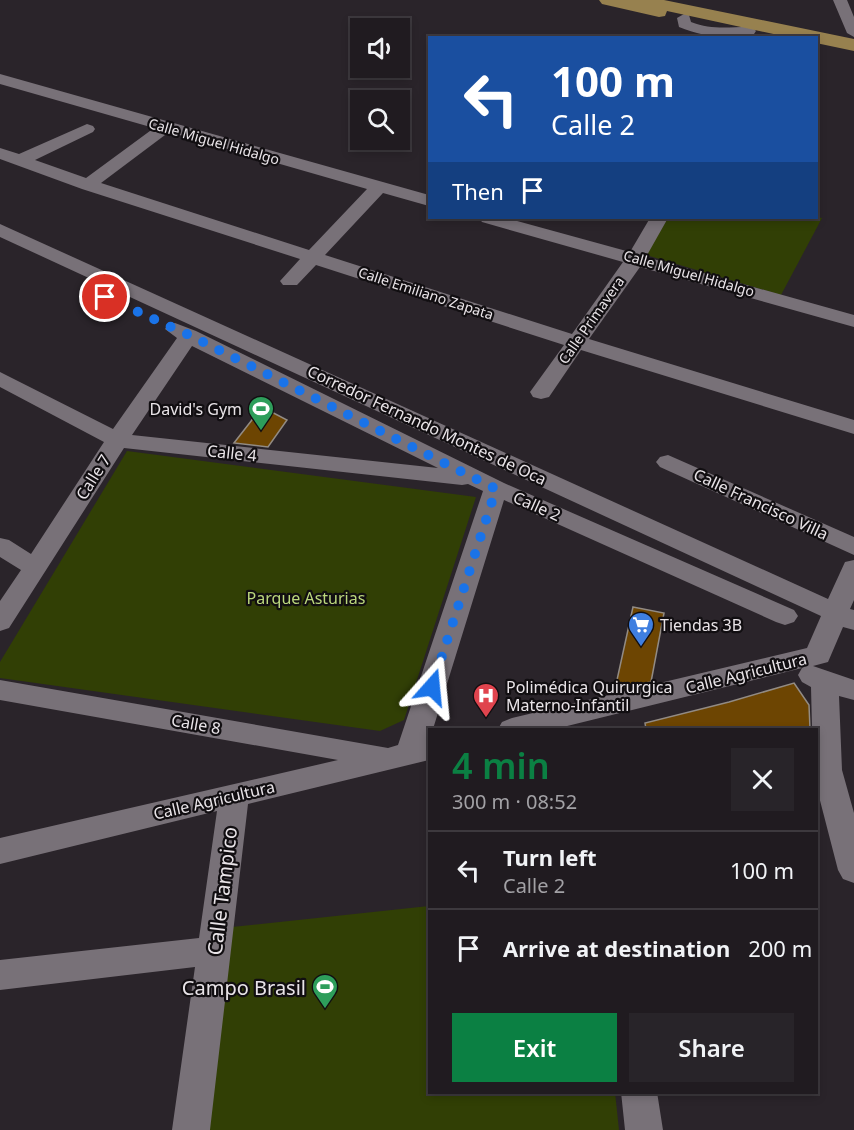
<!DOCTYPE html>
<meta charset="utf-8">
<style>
body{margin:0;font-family:"Noto Sans",sans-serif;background:#282429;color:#f1f3f6;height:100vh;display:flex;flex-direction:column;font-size:22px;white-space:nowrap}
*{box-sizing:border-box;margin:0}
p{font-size:20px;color:#a2a1a5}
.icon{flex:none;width:33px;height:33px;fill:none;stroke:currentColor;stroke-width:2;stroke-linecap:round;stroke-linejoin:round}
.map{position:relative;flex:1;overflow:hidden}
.sheet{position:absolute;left:428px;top:728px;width:390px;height:366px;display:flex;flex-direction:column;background:#201b20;border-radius:0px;box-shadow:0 3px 9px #0003,0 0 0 2px #3d393e}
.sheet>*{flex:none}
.banner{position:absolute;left:428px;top:36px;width:390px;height:183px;border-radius:0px;box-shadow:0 3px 9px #0003,0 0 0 2px #3d393e;background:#1a4fa0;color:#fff;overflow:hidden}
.fabs{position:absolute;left:350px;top:18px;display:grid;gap:12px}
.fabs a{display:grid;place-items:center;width:60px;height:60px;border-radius:0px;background:#201b20;box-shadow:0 3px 9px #0003,0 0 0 2px #3d393e;font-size:30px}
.pin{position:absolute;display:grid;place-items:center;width:51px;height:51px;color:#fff;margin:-26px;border:3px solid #fff;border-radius:50%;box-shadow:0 2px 6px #0007}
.me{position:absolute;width:66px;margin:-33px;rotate:18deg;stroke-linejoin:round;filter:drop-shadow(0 0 4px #0008)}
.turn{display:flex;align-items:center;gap:21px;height:126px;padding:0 24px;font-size:27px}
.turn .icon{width:78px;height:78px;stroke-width:2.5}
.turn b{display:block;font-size:42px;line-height:51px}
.then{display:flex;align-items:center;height:57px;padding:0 24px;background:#0003;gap:12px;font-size:22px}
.round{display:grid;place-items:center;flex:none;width:63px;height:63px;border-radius:0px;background:#282429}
.head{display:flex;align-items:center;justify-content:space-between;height:102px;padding:0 24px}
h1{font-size:36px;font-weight:600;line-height:45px;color:#0b8043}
.primary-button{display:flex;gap:12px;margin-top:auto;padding:12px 24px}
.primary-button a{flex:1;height:69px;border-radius:0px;background:#0b8043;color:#fff;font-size:24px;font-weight:600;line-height:69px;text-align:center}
.primary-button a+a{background:#282429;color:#f1f3f6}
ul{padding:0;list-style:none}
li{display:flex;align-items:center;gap:18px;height:78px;padding:0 24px;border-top:2px solid #3d393e}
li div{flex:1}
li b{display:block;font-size:22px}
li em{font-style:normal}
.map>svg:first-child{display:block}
.green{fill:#313f05}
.building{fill:#6d4502;stroke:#928b84;stroke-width:1.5}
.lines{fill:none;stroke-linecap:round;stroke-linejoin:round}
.minor{fill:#787178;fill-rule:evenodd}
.major{fill:#97814f;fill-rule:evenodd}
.route{stroke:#1a73e8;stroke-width:10;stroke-dasharray:0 18}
.labels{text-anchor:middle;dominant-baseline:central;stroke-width:4.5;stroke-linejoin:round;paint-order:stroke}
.far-street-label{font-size:14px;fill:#e9e4e8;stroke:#110e11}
.poi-label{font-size:16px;fill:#e9e4e8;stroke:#110e11;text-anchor:start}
.street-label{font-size:16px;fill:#e9e4e8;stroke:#110e11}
.park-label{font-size:16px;fill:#bbd77d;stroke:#110e11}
.near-street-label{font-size:20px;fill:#e9e4e8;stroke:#110e11}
.near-poi-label{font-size:20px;fill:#e9e4e8;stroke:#110e11;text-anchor:end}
</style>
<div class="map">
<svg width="854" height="1130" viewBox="0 0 854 1130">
<rect width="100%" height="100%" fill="#2a242a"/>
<path class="green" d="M 816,217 L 822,218 L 781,295 L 646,255 L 668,218 Z
M 127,451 L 476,497 L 404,720 L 380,731 L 0,678 L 0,662 Z
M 429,906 L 429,1092 L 615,1092 L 619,1130 L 207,1130 L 232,927 Z"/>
<path class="building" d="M 262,407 L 287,420 L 268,447 L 234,443 Z
M 633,607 L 664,613 L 651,682 L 615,689 Z
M 794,683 L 809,705 L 810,729 L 646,729 L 645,723 L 729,702 Z"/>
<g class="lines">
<path class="minor" d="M 833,0 L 847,0 L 854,17 L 854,37 L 847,33 Z
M 684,14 L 689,15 L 691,22 C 711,30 728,27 748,27 C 753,27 753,28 756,31 L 754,34 C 729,40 703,37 679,27 L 677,18 Z
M 0,74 L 429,195 L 429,206 L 383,193 L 325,255 L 572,334 L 623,262 L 482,222 L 479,218 L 506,218 L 630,252 L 650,218 L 668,218 L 646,257 L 854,315 L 854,327 L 640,267 L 589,339 L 854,420 L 854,434 L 581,350 L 549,397 L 541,399 L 533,397 L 530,392 L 564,345 L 316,265 L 297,285 L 283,285 L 280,281 L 300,259 L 82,189 L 0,159 L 0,148 L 19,154 L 87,124 L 93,126 L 95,129 L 93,132 L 35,160 L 86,178 L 154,128 L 0,84 ZM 169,132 L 367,189 L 309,250 L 101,183 Z
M 0,224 L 828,599 L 845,562 L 854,560 L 854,600 L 850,609 L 854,610 L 854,630 L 843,627 L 828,662 L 813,666 L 854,680 L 854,700 L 839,696 L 842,770 L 854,813 L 854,883 L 843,879 L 838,870 L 816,785 L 816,729 L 812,729 L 811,687 L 802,682 L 798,675 L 802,668 L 555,729 L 498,729 L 502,722 L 512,718 L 807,648 L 821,616 L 0,237 Z
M 175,323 L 196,331 L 504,483 L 794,610 L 798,616 L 794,622 L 785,625 L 776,622 L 504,500 L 433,729 L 429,729 L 429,760 L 248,804 L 210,1130 L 172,1130 L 195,967 L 0,990 L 0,960 L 199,938 L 217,811 L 0,864 L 0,838 L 338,760 L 0,700 L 0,680 L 388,748 L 398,745 L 483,491 L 468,484 L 462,485 L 124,448 L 9,628 L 0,631 L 0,601 L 21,570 L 0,557 L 0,538 L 9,540 L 31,554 L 104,442 L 0,387 L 0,372 L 113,429 L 177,338 L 165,329 L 168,325 ZM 192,346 L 438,468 L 132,435 Z
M 668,455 L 854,537 L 854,555 L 660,467 L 656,462 L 660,457 Z
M 621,1092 L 657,1092 L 663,1130 L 625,1130 Z"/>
<path class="major" d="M 599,0 L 664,0 L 854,39 L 854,51 L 816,43 L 816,38 L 792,38 L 667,11 L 665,16 L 659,17 L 602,4 Z"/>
</g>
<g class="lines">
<path class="route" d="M 105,297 L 189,335 L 496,489 L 432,687"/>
</g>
<defs>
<symbol id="stadium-pin" viewBox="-11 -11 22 30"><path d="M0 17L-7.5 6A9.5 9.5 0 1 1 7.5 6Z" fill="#2e9e5b" stroke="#110e11"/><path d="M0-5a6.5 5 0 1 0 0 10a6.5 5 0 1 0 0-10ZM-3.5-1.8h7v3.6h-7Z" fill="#fff"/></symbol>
<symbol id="supermarket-pin" viewBox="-11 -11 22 30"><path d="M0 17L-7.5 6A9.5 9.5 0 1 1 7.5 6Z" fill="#3f7fe0" stroke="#110e11"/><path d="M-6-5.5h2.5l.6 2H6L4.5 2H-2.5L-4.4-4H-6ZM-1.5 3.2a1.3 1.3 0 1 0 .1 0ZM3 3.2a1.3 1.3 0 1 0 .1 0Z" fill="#fff"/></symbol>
<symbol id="hospital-pin" viewBox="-11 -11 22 30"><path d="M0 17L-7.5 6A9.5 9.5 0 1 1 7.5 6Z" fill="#e0444e" stroke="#110e11"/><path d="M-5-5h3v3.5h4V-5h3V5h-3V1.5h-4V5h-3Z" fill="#fff"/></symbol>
</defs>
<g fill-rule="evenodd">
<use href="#stadium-pin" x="246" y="394" width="30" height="40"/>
<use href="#supermarket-pin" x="626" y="610" width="30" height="40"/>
<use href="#hospital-pin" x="471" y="681" width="30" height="40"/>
<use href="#stadium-pin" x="310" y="972" width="30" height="40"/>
</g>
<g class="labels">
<g class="far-street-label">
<text transform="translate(214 141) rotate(16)">Calle Miguel Hidalgo</text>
<text transform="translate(689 273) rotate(16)">Calle Miguel Hidalgo</text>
<text transform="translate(426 293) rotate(18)">Calle Emiliano Zapata</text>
<text transform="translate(591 320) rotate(-55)">Calle Primavera</text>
</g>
<g class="poi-label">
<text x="242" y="409" text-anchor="end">David's Gym</text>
<text x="660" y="625">Tiendas 3B</text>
<text x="506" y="687">Polimédica Quirurgica<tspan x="506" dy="18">Materno-Infantil</tspan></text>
</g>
<g class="street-label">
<text transform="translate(427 425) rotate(25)">Corredor Fernando Montes de Oca</text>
<text transform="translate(232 453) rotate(6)">Calle 4</text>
<text transform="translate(93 477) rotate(-58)">Calle 7</text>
<text transform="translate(761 504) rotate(25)">Calle Francisco Villa</text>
<text transform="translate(537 506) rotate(24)">Calle 2</text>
<text transform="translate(746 673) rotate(-14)">Calle Agricultura</text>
<text transform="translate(196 724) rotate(10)">Calle 8</text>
<text transform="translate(214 800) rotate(-13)">Calle Agricultura</text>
</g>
<g class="park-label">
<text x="306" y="598">Parque Asturias</text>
</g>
<g class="near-street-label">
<text transform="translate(222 891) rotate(-83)">Calle Tampico</text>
</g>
<g class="near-poi-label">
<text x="306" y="987">Campo Brasil</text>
</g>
</g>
</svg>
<div class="fabs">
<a><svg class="icon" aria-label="sound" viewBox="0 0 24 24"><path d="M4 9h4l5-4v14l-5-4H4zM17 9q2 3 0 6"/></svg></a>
<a><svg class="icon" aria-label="search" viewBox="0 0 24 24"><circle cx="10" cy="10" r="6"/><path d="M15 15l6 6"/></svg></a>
</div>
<div class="pin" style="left:105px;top:297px;background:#d93025"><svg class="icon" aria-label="arrive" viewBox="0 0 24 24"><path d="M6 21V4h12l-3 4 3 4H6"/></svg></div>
<svg class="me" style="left:432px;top:687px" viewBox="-20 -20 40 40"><path d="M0-17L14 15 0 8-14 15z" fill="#1a73e8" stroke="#fff" stroke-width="4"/></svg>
<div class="banner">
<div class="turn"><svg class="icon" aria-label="left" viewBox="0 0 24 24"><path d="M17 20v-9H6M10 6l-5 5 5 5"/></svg><div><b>100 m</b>Calle 2</div></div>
<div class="then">Then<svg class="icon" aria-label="arrive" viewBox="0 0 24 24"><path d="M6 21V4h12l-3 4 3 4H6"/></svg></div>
</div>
<section class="sheet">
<div class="head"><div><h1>4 min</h1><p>300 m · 08:52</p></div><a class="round"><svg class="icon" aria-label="close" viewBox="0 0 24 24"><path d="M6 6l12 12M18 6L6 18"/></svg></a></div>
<ul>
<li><svg class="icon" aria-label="left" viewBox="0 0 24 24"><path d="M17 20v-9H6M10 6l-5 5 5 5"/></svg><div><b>Turn left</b><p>Calle 2</p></div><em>100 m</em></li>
<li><svg class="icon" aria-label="arrive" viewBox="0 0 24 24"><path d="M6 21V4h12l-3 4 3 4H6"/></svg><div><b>Arrive at destination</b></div><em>200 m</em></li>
</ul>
<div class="primary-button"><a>Exit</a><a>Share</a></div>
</section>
</div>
